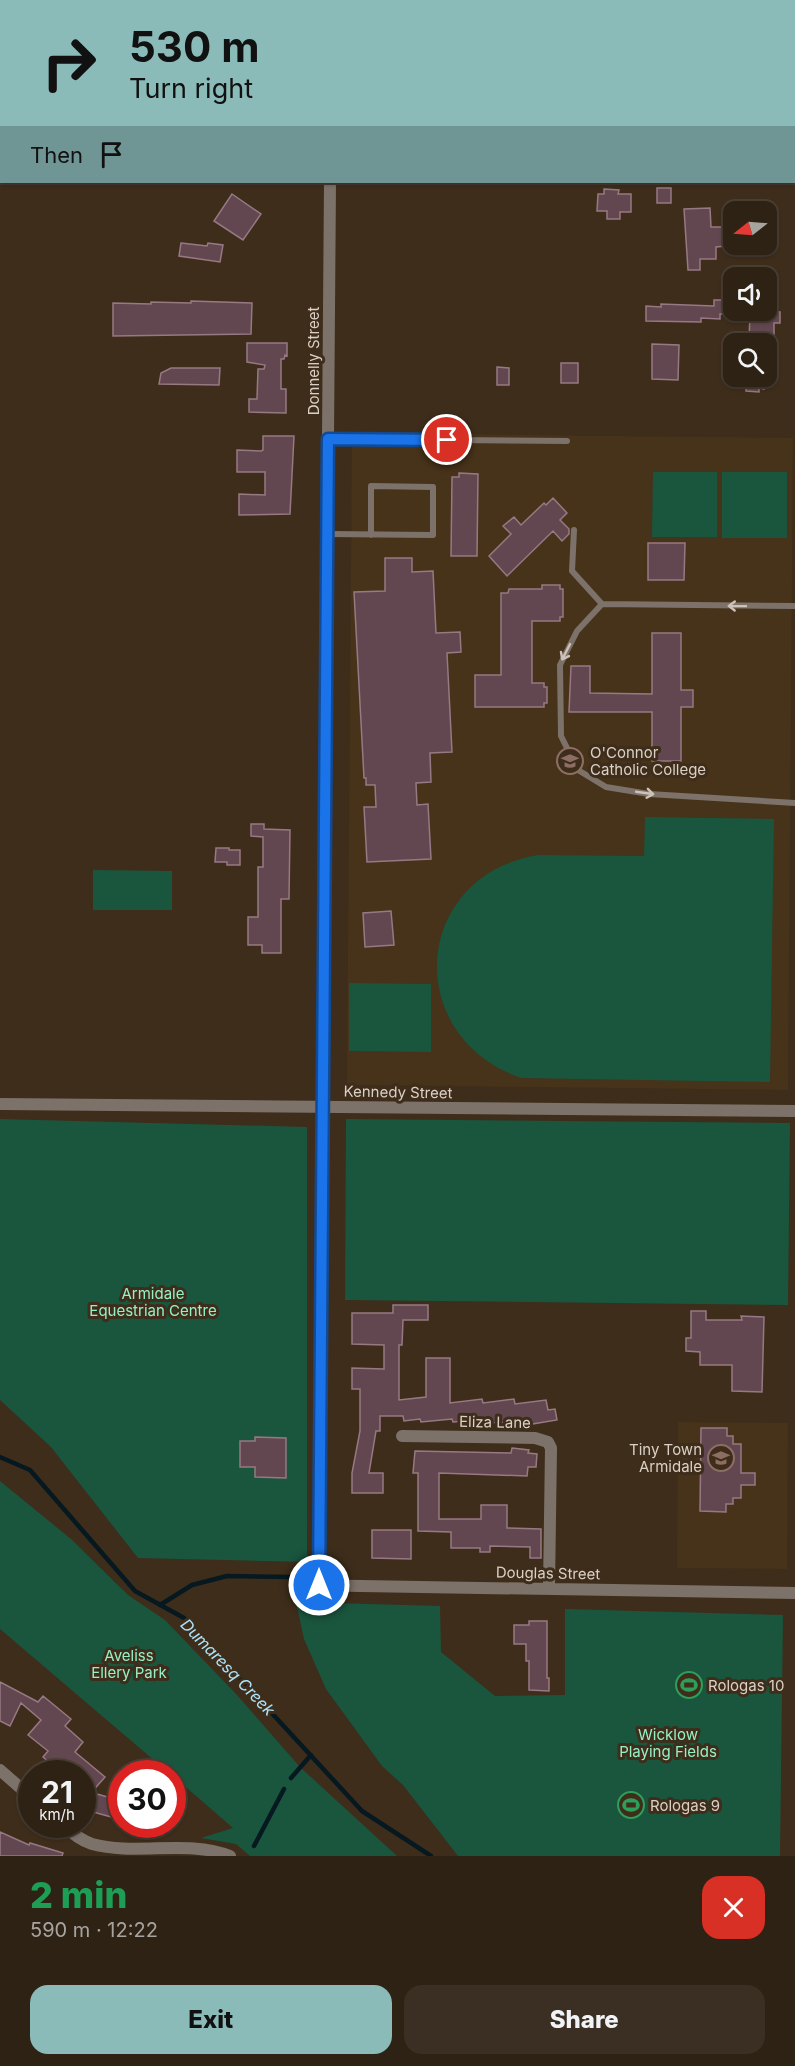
<!DOCTYPE html>
<meta charset="utf-8">
<style>
body{margin:0;font-family:Inter,sans-serif;background:#3a2f22;color:#f1f3f6;height:100vh;display:flex;flex-direction:column;font-size:22px;white-space:nowrap}
*{box-sizing:border-box;margin:0}
p{font-size:20px;color:#a7a4a0}
.icon{flex:none;width:33px;height:33px;fill:none;stroke:currentColor;stroke-width:2;stroke-linecap:round;stroke-linejoin:round}
.map{position:relative;height:1856px;overflow:hidden}
.panel{display:flex;flex-direction:column;background:#2e2214;flex:1}
.panel>*{flex:none}
.hud{position:absolute;left:0px;top:0px;width:795px;height:183px;box-shadow:0 2px 4px #0004,0 0 0 2px #493f34;background:#8bbbb9;color:#111;overflow:hidden}
.needle{width:39px;rotate:253deg}
.fabs{position:absolute;left:723px;top:201px;display:grid;gap:12px}
.fabs a{display:grid;place-items:center;width:54px;height:54px;border-radius:12px;background:#2e2214;box-shadow:0 2px 4px #0004,0 0 0 2px #493f34;font-size:30px}
.speed{position:absolute;left:18px;top:1760px;display:flex;gap:12px;font-size:30px;font-weight:700;text-align:center}
.speed>*{display:grid;place-content:center;width:78px;height:78px;border-radius:50%;background:#2e2214;box-shadow:0 2px 4px #0004,0 0 0 2px #493f34;line-height:1}
.speed small{font-size:15px;font-weight:400}
.speed .limit{border:9px solid #d22;background:#fff;color:#111}
.pin{position:absolute;display:grid;place-items:center;width:51px;height:51px;color:#fff;margin:-26px;border:3px solid #fff;border-radius:50%;box-shadow:0 2px 6px #0007}
.me{position:absolute;width:66px;margin:-33px;rotate:0deg;stroke-linejoin:round;filter:drop-shadow(0 0 4px #0008)}
.turn{display:flex;align-items:center;gap:21px;height:126px;padding:0 30px;font-size:27px}
.turn .icon{width:78px;height:78px;stroke-width:2.5}
.turn b{display:block;font-size:42px;line-height:51px}
.then{display:flex;align-items:center;height:57px;padding:0 30px;background:#0003;gap:12px;font-size:22px}
.round{display:grid;place-items:center;flex:none;width:63px;height:63px;border-radius:18px;background:#3a2f22}
.overview{display:flex;align-items:center;justify-content:space-between;height:102px;padding:0 30px}
h1{font-size:36px;font-weight:800;line-height:45px;color:#1e9e55}
.button{display:flex;gap:12px;margin-top:auto;padding:12px 30px}
.button a{flex:1;height:69px;border-radius:18px;background:#8bbbb9;color:#111;font-size:24px;font-weight:800;line-height:69px;text-align:center}
.button a+a{background:#3a2f22;color:#f1f3f6}
.map>svg:first-child{display:block}
.built{fill:#47321a}
.green{fill:#1a553e}
.lines{fill:none;stroke-linecap:round;stroke-linejoin:round}
.stream{stroke:#061921;stroke-width:4.5}
.building{fill:#624750;stroke:#977983;stroke-width:1.5}
.service{stroke:#7c726a;stroke-width:6}
.minor{stroke:#7c726a;stroke-width:12}
.tertiary{stroke:#7c726a;stroke-width:12}
.oneway{stroke:#cdc2b7}
.route-casing{stroke:#114b97;stroke-width:15}
.route{stroke:#1a73e8;stroke-width:10}
.labels{text-anchor:middle;dominant-baseline:central;stroke-width:6;stroke-linejoin:round;paint-order:stroke}
.street-label{font-size:15px;fill:#dbd0c5;stroke:#3e2d1b}
.poi-label{font-size:15px;fill:#dbd0c5;stroke:#3e2d1b;text-anchor:start}
.park-label{font-size:15px;fill:#96f0c6;stroke:#3e2d1b}
.water-label{font-size:16px;font-style:italic;fill:#ade3fa;stroke:#3e2d1b}
</style>
<div class="map">
<svg width="795" height="1856" viewBox="0 0 795 1856">
<rect width="100%" height="100%" fill="#3e2d1b"/>
<path class="built" d="M 352,433 L 793,438 L 788,1090 L 347,1085 Z
M 678,1422 L 788,1423 L 787,1569 L 677,1568 Z"/>
<path class="green" d="M 653,472 L 717,472 L 717,537 L 652,537 Z
M 722,472 L 787,472 L 787,538 L 722,538 Z
M 645,817 L 774,819 L 770,1082 L 521,1078 C 401,1036 412,876 538,855 L 644,856 Z
M 93,870 L 172,871 L 172,910 L 93,910 Z
M 349,983 L 431,984 L 431,1052 L 349,1051 Z
M 0,1119 L 307,1127 L 307,1562 L 138,1558 L 51,1447 L 0,1400 Z
M 346,1119 L 790,1123 L 788,1305 L 345,1300 Z
M 0,1481 L 71,1539 L 128,1595 L 165,1620 L 237,1695 L 300,1767 L 397,1856 L 250,1856 L 236,1844 L 201,1838 L 233,1828 L 173,1776 L 172,1773 L 169,1773 L 0,1629 Z
M 296,1602 L 440,1606 L 441,1652 L 495,1696 L 565,1695 L 565,1609 L 783,1615 L 780,1856 L 458,1856 L 403,1785 L 382,1766 L 326,1689 L 304,1639 Z"/>
<g class="lines">
<path class="stream" d="M 0,1457 L 30,1470 L 135,1591 L 184,1618 L 362,1811 L 431,1856
M 160,1605 L 192,1585 L 227,1576 L 292,1577
M 291,1778 L 311,1755
M 254,1846 L 284,1789"/>
</g>
<path class="building" d="M 657,188 L 671,188 L 671,203 L 657,203 Z
M 604,189 L 619,190 L 618,194 L 631,194 L 631,212 L 620,212 L 620,219 L 607,219 L 607,211 L 597,211 L 598,194 L 604,194 Z
M 232,194 L 261,214 L 243,240 L 214,221 Z
M 710,208 L 711,227 L 725,227 L 726,246 L 716,247 L 716,259 L 700,259 L 700,270 L 688,270 L 684,209 Z
M 181,243 L 207,246 L 208,243 L 223,245 L 220,262 L 179,256 Z
M 714,300 L 730,300 L 730,314 L 720,314 L 720,319 L 701,318 L 701,322 L 646,321 L 646,306 L 661,307 L 661,304 L 714,306 Z
M 191,301 L 252,303 L 251,334 L 113,336 L 113,303 L 151,304 L 151,302 L 191,303 Z
M 750,310 L 780,312 L 780,323 L 774,323 L 774,344 L 749,344 Z
M 247,343 L 287,343 L 287,356 L 285,355 L 284,359 L 281,359 L 281,389 L 286,389 L 286,413 L 249,412 L 249,399 L 257,399 L 258,369 L 264,369 L 265,365 L 247,362 Z
M 652,344 L 679,345 L 678,380 L 652,379 Z
M 561,363 L 578,363 L 578,383 L 561,383 Z
M 497,367 L 509,368 L 509,385 L 497,385 Z
M 171,368 L 220,368 L 219,385 L 159,384 L 161,373 Z
M 737,376 L 764,376 L 764,389 L 759,388 L 759,392 L 746,391 L 746,388 L 737,388 Z
M 263,436 L 294,436 L 290,514 L 239,515 L 239,494 L 265,495 L 265,472 L 237,472 L 237,450 L 261,451 L 263,450 Z
M 459,473 L 478,474 L 477,556 L 451,556 L 452,477 L 459,477 Z
M 553,498 L 567,513 L 560,520 L 569,529 L 569,534 L 562,541 L 553,531 L 507,576 L 489,556 L 511,534 L 503,526 L 514,517 L 521,525 L 544,503 L 546,505 Z
M 648,543 L 685,543 L 684,580 L 648,580 Z
M 385,558 L 412,558 L 412,572 L 433,571 L 436,633 L 460,632 L 461,652 L 447,653 L 452,752 L 430,753 L 431,782 L 416,783 L 417,805 L 428,804 L 431,859 L 367,862 L 364,807 L 376,807 L 375,785 L 366,785 L 366,778 L 364,778 L 354,592 L 385,591 Z
M 542,585 L 560,585 L 560,589 L 563,589 L 563,617 L 560,617 L 560,621 L 532,621 L 532,683 L 544,683 L 544,687 L 547,687 L 547,703 L 544,703 L 544,707 L 475,707 L 475,675 L 501,675 L 501,593 L 508,593 L 509,589 L 542,589 Z
M 652,633 L 681,633 L 681,690 L 693,690 L 693,707 L 681,707 L 681,761 L 652,761 L 652,712 L 569,712 L 571,666 L 590,666 L 590,693 L 652,694 Z
M 251,824 L 264,824 L 264,829 L 290,830 L 289,899 L 281,899 L 281,953 L 262,953 L 262,945 L 248,945 L 248,917 L 258,917 L 258,867 L 263,867 L 263,837 L 251,836 Z
M 216,848 L 229,848 L 229,850 L 240,850 L 240,865 L 227,865 L 227,862 L 215,862 Z
M 391,911 L 394,945 L 365,947 L 363,913 Z
M 393,1305 L 428,1305 L 428,1320 L 403,1320 L 402,1345 L 399,1345 L 399,1400 L 426,1397 L 426,1358 L 450,1358 L 450,1403 L 482,1399 L 483,1403 L 514,1399 L 515,1404 L 546,1400 L 548,1410 L 555,1409 L 557,1420 L 532,1424 L 532,1421 L 485,1423 L 484,1420 L 453,1422 L 452,1419 L 421,1422 L 420,1419 L 404,1421 L 403,1416 L 380,1416 L 380,1431 L 376,1431 L 369,1473 L 383,1473 L 383,1493 L 352,1493 L 352,1473 L 360,1431 L 360,1389 L 352,1389 L 352,1368 L 384,1369 L 384,1345 L 352,1344 L 352,1313 L 393,1313 Z
M 691,1311 L 706,1311 L 706,1320 L 742,1320 L 741,1316 L 764,1317 L 762,1392 L 732,1391 L 732,1365 L 700,1365 L 700,1352 L 686,1351 L 686,1338 L 691,1338 Z
M 701,1428 L 727,1428 L 727,1436 L 733,1436 L 733,1444 L 741,1444 L 741,1473 L 755,1473 L 755,1485 L 741,1485 L 741,1498 L 733,1498 L 733,1504 L 726,1504 L 726,1512 L 700,1511 Z
M 255,1437 L 286,1438 L 286,1478 L 255,1477 L 255,1467 L 240,1467 L 240,1441 L 255,1441 Z
M 512,1448 L 529,1450 L 528,1453 L 537,1454 L 536,1467 L 528,1467 L 527,1476 L 439,1473 L 439,1519 L 481,1519 L 481,1505 L 507,1505 L 507,1528 L 541,1529 L 541,1558 L 530,1558 L 530,1547 L 490,1546 L 490,1552 L 480,1552 L 480,1548 L 451,1548 L 451,1532 L 418,1531 L 418,1473 L 413,1473 L 415,1451 L 511,1453 Z
M 372,1530 L 411,1530 L 411,1559 L 372,1558 Z
M 529,1621 L 547,1621 L 547,1678 L 549,1678 L 549,1691 L 529,1690 L 529,1661 L 526,1661 L 526,1644 L 514,1644 L 514,1625 L 529,1625 Z
M 0,1682 L 38,1702 L 43,1696 L 71,1719 L 65,1726 L 83,1742 L 75,1752 L 105,1777 L 90,1794 L 82,1787 L 82,1773 L 61,1773 L 43,1757 L 48,1751 L 28,1735 L 41,1720 L 21,1703 L 10,1726 L 0,1721 Z
M 97,1794 L 122,1801 L 122,1820 L 93,1812 Z
M 0,1832 L 29,1845 L 30,1843 L 63,1853 L 62,1856 L 0,1856 Z"/>
<g class="lines">
<path class="service" d="M 328,439 L 567,441
M 574,530 L 572,571 L 602,604
M 328,534 L 433,535 L 433,487 L 371,486 L 371,535
M 795,606 L 602,604 L 577,631 L 560,665 L 561,736 L 578,770 L 606,787 L 649,794 L 795,803"/>
<path class="minor" d="M 0,1104 L 795,1111
M 402,1436 L 535,1438 L 548,1442 L 551,1448 L 549,1588
M 301,1585 L 795,1593
M 319,1585 L 330,182
M 0,1770 L 32,1798
M 61,1824 C 71,1832 80,1840 92,1844 C 136,1856 187,1839 230,1856"/>
<path class="tertiary" d="M 793,2 L 793,0
M 794,149 L 795,149"/>
</g>
<defs><path id="oneway-shaft" d="M-6 0H5M1.5-3L5.5 0L1.5 3" fill="none" stroke-width="1.6" stroke-linecap="round" stroke-linejoin="round" transform="scale(1.5)"/></defs>
<g class="oneway">
<use href="#oneway-shaft" transform="translate(737 606) rotate(-179)"/>
<use href="#oneway-shaft" transform="translate(566 652) rotate(117)"/>
<use href="#oneway-shaft" transform="translate(645 793) rotate(8)"/>
</g>
<g class="lines">
<defs>
<path id="route" d="M 319,1585 L 328,439 L 447,440"/>
</defs>
<use href="#route" class="route-casing"/>
<use href="#route" class="route"/>
</g>
<defs>
<symbol id="school-ring" viewBox="-11 -11 22 22"><circle r="9.5" fill="#3e2d1b" stroke="#8d6e63" stroke-width="1.5"/><path d="M0-5L7-2L0 1L-7-2ZM-4 1L0 2.5L4 1V4Q0 6-4 4Z" fill="#8d6e63"/></symbol>
<symbol id="stadium-ring" viewBox="-11 -11 22 22"><circle r="9.5" fill="#3e2d1b" stroke="#2e9e5b" stroke-width="1.5"/><path d="M0-5a6.5 5 0 1 0 0 10a6.5 5 0 1 0 0-10ZM-3.5-1.8h7v3.6h-7Z" fill="#2e9e5b"/></symbol>
</defs>
<g fill-rule="evenodd">
<use href="#school-ring" x="555" y="746" width="30" height="30"/>
<use href="#school-ring" x="706" y="1443" width="30" height="30"/>
<use href="#stadium-ring" x="674" y="1670" width="30" height="30"/>
<use href="#stadium-ring" x="616" y="1790" width="30" height="30"/>
</g>
<g class="labels">
<g class="street-label">
<text transform="translate(313 361) rotate(-90)">Donnelly Street</text>
<text transform="translate(398 1092) rotate(1)">Kennedy Street</text>
<text transform="translate(495 1422) rotate(1)">Eliza Lane</text>
<text transform="translate(548 1573) rotate(1)">Douglas Street</text>
</g>
<g class="poi-label">
<text x="590" y="752">O'Connor<tspan x="590" dy="17">Catholic College</tspan></text>
<text x="702" y="1449" text-anchor="end">Tiny Town<tspan x="702" dy="17">Armidale</tspan></text>
<text x="708" y="1685">Rologas 10</text>
<text x="650" y="1805">Rologas 9</text>
</g>
<g class="park-label">
<text x="153" y="1293">Armidale<tspan x="153" dy="17">Equestrian Centre</tspan></text>
<text x="129" y="1655">Aveliss<tspan x="129" dy="17">Ellery Park</tspan></text>
<text x="668" y="1734">Wicklow<tspan x="668" dy="17">Playing Fields</tspan></text>
</g>
<g class="water-label">
<text transform="translate(228 1667) rotate(46)">Dumaresq Creek</text>
</g>
</g>
</svg>
<div class="fabs">
<a><svg class="needle" viewBox="-14 -14 28 28"><path d="M0-13l5 13h-10z" fill="#e53935"/><path d="M0 13l5-13h-10z" fill="#a7a4a0"/></svg></a>
<a><svg class="icon" aria-label="sound" viewBox="0 0 24 24"><path d="M4 9h4l5-4v14l-5-4H4zM17 9q2 3 0 6"/></svg></a>
<a><svg class="icon" aria-label="search" viewBox="0 0 24 24"><circle cx="10" cy="10" r="6"/><path d="M15 15l6 6"/></svg></a>
</div>
<div class="speed"><div>21<small>km/h</small></div><div class="limit">30</div></div>
<div class="pin" style="left:447px;top:440px;background:#d93025"><svg class="icon" aria-label="arrive" viewBox="0 0 24 24"><path d="M6 21V4h12l-3 4 3 4H6"/></svg></div>
<svg class="me" style="left:319px;top:1585px" viewBox="-20 -20 40 40"><circle r="17" fill="#1a73e8" stroke="#fff" stroke-width="3"/><path d="M0-11L8 9 0 5-8 9z" fill="#fff"/></svg>
<div class="hud">
<div class="turn"><svg class="icon" aria-label="right" viewBox="0 0 24 24"><path d="M7 20v-9h11M14 6l5 5-5 5"/></svg><div><b>530 m</b>Turn right</div></div>
<div class="then">Then<svg class="icon" aria-label="arrive" viewBox="0 0 24 24"><path d="M6 21V4h12l-3 4 3 4H6"/></svg></div>
</div>
</div>
<section class="panel">
<div class="overview"><div><h1>2 min</h1><p>590 m · 12:22</p></div><a class="round" style="background:#d93025;color:#fff"><svg class="icon" aria-label="close" viewBox="0 0 24 24"><path d="M6 6l12 12M18 6L6 18"/></svg></a></div>
<div class="button"><a>Exit</a><a>Share</a></div>
</section>
